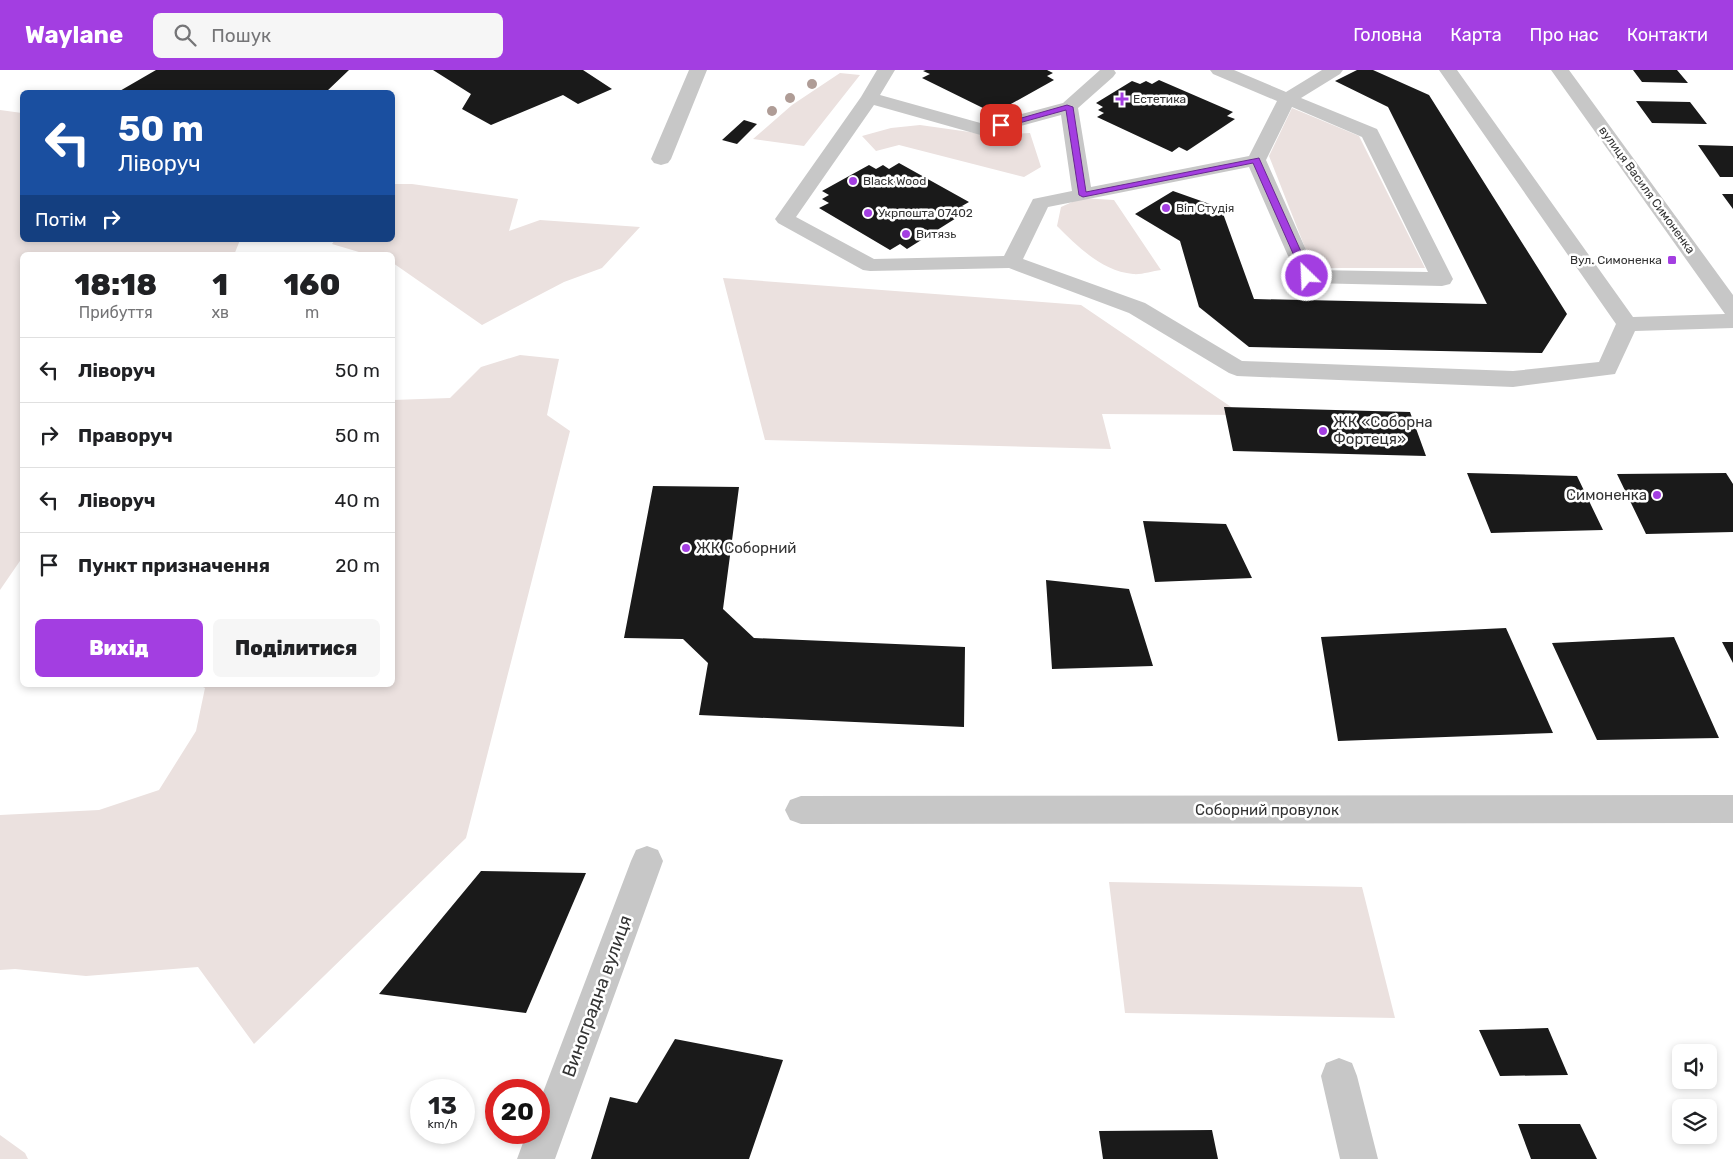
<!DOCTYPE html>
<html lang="uk">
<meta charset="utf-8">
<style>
body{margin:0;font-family:Rubik,sans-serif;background:#f6f6f6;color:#202124;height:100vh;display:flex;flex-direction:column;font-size:19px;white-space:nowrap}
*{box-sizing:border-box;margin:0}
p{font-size:16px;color:#757577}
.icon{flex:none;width:28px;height:28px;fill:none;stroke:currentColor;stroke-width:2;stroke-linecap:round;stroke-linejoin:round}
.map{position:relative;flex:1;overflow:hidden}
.sheet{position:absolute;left:20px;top:182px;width:375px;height:435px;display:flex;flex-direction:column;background:#fff;border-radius:8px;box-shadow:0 2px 8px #0003}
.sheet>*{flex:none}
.hud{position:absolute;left:20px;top:20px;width:375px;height:152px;border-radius:8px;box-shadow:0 2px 8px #0003;background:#1a4fa0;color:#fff;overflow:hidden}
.tools{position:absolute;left:1672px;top:974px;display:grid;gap:10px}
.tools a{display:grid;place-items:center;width:45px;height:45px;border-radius:8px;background:#fff;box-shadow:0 2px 8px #0003;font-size:25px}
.speed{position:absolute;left:410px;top:1009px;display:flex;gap:10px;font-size:25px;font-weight:700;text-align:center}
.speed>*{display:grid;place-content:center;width:65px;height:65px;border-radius:50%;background:#fff;box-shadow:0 2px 8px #0003;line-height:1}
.speed small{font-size:12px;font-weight:400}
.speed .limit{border:8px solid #d22;background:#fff;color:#111}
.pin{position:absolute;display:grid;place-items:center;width:42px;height:42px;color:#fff;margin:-21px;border-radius:10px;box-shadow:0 2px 8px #0006}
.me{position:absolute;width:55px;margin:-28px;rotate:336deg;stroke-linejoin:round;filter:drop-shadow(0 0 4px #0008)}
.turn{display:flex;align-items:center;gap:18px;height:105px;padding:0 15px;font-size:22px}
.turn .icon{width:65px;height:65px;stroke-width:2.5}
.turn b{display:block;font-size:35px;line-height:42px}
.then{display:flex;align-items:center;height:48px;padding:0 15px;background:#0003;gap:10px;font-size:19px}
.eta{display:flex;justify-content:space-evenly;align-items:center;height:85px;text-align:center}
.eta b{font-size:30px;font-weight:800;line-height:35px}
.action{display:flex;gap:10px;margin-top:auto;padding:10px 15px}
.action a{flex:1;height:58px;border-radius:8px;background:#a33ee1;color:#fff;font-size:20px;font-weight:800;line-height:58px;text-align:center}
.action a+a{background:#f6f6f6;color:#202124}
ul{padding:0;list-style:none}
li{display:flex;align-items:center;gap:15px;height:65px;padding:0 15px;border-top:1px solid #e0e0e0}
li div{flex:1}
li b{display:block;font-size:19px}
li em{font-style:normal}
header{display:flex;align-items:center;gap:30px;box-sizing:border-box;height:70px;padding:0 25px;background:#a33ee1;color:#fff}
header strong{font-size:24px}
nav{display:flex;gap:28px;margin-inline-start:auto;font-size:18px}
.search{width:350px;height:45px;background:#f6f6f6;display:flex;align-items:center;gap:12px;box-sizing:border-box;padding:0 18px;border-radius:8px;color:#757577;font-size:19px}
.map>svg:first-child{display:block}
.green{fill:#ebe1df}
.building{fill:#1a1a1a}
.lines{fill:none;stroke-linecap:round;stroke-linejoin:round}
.minor{fill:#c7c7c7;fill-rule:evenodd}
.tree{fill:#af9c96}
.route{fill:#a33ee1;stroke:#6a2892}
.poi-dot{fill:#a33ee1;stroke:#fff;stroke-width:2}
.labels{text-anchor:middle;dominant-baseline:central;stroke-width:5;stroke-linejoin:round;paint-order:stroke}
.far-poi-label{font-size:12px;fill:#333;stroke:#fff;text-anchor:start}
.far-street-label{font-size:12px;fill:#333;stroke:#fff}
.poi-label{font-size:15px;fill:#333;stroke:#fff;text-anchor:start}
.street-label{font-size:15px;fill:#333;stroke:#fff}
.near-street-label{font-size:18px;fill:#333;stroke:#fff}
</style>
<header>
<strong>Waylane</strong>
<div class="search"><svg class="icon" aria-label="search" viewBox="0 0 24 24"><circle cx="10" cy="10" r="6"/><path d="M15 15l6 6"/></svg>Пошук</div>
<nav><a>Головна</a><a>Карта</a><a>Про нас</a><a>Контакти</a></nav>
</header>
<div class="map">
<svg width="1733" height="1089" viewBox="0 0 1733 1089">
<rect width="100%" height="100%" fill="#fff"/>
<path class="green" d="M 840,3 L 860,5 L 804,76 L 753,69 L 792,35 Z
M 1292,38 L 1359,66 L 1425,198 L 1313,198 L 1269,86 Z
M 0,40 L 22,43 L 22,170 L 240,170 L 234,185 L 22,185 L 22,488 L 0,520 Z
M 920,55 L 991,65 L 1030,63 L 1041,97 L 1024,107 L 899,75 L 876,81 L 862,66 L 891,58 Z
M 393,114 L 412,114 L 518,129 L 509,161 L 540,150 L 640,157 L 602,198 L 564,212 L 482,255 L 393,193 L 392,185 L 369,185 L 332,174 L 335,170 L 392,170 Z
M 1081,128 L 1114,130 L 1161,200 C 1152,201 1141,205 1133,204 C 1102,201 1078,177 1057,156 L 1061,137 Z
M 723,208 L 1081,235 L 1243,345 L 1102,344 L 1111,379 L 765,370 Z
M 520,285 L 559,289 L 547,345 L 570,361 L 466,768 L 254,974 L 198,897 L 86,906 L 15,899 L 0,900 L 0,745 L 99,740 L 159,720 L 196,661 L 205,618 L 199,615 L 392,615 L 393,330 L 450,328 L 481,297 Z
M 1109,812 L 1362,817 L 1395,948 L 1125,943 Z
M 0,1065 L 25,1083 L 28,1089 L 0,1089 Z"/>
<path class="building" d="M 156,0 L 349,0 L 326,22 L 118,22 Z
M 433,0 L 583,0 L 612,19 L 578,34 L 563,25 L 491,55 L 462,39 L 471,24 Z
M 926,0 L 1047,0 L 1053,3 L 1047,6 L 1054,10 L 1002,39 L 995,36 L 987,40 L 922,8 L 930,4 L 923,1 Z
M 1357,0 L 1373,0 L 1429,25 L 1567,244 L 1542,283 L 1249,277 L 1199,237 L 1180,171 L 1135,144 L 1173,121 L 1221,138 L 1254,229 L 1487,234 L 1388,37 L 1335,11 Z
M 1633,0 L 1677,0 L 1688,13 L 1642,12 Z
M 1159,10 L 1233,42 L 1227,46 L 1235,49 L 1187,81 L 1179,77 L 1172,82 L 1097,47 L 1104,43 L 1098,40 L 1103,37 L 1096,33 L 1132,11 L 1140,14 L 1146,11 L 1152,14 Z
M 1636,31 L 1690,32 L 1707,54 L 1652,53 Z
M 744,50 L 757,54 L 737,74 L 722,70 Z
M 1698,75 L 1733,76 L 1733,107 L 1720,107 Z
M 899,93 L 969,132 L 962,136 L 969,140 L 907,179 L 900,174 L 890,180 L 819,138 L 829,133 L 822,129 L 829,125 L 822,121 L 869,95 L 876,99 L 883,95 L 889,99 Z
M 1722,124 L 1733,124 L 1733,139 Z
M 1224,337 L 1410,342 L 1426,386 L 1233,381 Z
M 1467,403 L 1577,406 L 1603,460 L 1491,463 Z
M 1726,403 L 1733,414 L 1733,462 L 1646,464 L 1617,404 Z
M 653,416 L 739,417 L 723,539 L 754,568 L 965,577 L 964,657 L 699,645 L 708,593 L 683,569 L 624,568 Z
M 1143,451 L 1226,454 L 1252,508 L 1155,512 Z
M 1046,510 L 1129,519 L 1153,596 L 1052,599 Z
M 1506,558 L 1553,663 L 1338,671 L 1321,567 Z
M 1674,567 L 1719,668 L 1597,670 L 1552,573 Z
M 1722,572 L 1733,572 L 1733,593 Z
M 481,801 L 586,803 L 526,943 L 379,924 Z
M 1548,958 L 1568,1005 L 1500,1006 L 1479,960 Z
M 675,969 L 783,990 L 749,1089 L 591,1089 L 610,1027 L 637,1033 Z
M 1518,1054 L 1580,1054 L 1597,1089 L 1531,1089 Z
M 1212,1060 L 1218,1089 L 1103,1089 L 1099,1061 Z"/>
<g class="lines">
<path class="minor" d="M 689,0 L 707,0 L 671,89 L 668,93 L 661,95 L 654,93 L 651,89 Z
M 877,0 L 895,0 L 880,25 L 984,54 L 1063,33 L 1100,0 L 1114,0 L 1116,3 L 1113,7 L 1078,38 L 1091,117 L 1249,86 L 1277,31 L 1213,4 L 1210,0 L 1234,0 L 1286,22 L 1322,0 L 1343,0 L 1340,4 L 1301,28 L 1377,59 L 1453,209 L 1450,214 L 1442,216 L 1307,213 L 1299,211 L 1249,97 L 1048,137 L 1023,189 L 1145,233 L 1242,291 L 1513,301 L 1599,292 L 1616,254 L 1439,0 L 1457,0 L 1633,247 L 1725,244 L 1551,0 L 1569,0 L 1733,225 L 1733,258 L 1635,261 L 1615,304 L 1513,317 L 1237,306 L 1229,303 L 1129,243 L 1009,198 L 870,201 L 863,200 L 778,153 L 775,149 L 861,27 ZM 874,35 L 984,66 L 1061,45 L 1072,121 L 1033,129 L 1004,186 L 874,189 L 796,147 ZM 1292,37 L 1362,67 L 1428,202 L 1315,200 L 1266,90 Z
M 1733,725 L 1733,753 L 801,754 L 790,750 L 785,740 L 790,730 L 801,726 Z
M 647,776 L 658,780 L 663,791 L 555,1089 L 517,1089 L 527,1062 L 539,1062 L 539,1033 L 631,791 L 636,780 Z
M 1339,988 L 1352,993 L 1357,1006 L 1378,1089 L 1340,1089 L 1321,1006 L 1326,993 Z"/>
</g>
<g class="tree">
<circle cx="812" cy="14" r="5"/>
<circle cx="790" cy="28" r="5"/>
<circle cx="772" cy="41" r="5"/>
</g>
<path class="route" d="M 1067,35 L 1073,37 L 1086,122 L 1259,88 L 1312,206 L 1310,208 L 1307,209 L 1303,206 L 1253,93 L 1083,127 L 1079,125 L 1066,40 L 1001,58 L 997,55 Z"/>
<g class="poi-dot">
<path d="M1119.5 21.5h5v5h5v5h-5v5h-5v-5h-5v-5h5z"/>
<circle cx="853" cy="111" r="5"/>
<circle cx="1166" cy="138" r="5"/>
<circle cx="868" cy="143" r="5"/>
<circle cx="906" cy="164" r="5"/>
<rect x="1667" y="185" width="10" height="10" rx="2.5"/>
<circle cx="1323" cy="361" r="5"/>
<circle cx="1657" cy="425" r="5"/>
<circle cx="686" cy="478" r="5"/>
</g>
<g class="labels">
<g class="far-poi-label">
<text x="1133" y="29">Естетика</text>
<text x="863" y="111">Black Wood</text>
<text x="1176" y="138">Віп Студія</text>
<text x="878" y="143">Укрпошта 07402</text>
<text x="916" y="164">Витязь</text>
<text x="1662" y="190" text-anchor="end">Вул. Симоненка</text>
</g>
<g class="far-street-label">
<text transform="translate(1647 120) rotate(54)">вулиця Василя Симоненка</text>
</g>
<g class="poi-label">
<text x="1333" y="352">ЖК «Соборна<tspan x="1333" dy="17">Фортеця»</tspan></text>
<text x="1647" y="425" text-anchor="end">Симоненка</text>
<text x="696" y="478">ЖК Соборний</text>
</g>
<g class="street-label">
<text x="1267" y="740">Соборний провулок</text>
</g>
<g class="near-street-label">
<text transform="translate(597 926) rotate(-70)">Виноградна вулиця</text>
</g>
</g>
</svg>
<div class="tools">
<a><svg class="icon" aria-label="sound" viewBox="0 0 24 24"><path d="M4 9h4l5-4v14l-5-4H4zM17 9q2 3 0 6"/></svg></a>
<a><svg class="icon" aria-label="layers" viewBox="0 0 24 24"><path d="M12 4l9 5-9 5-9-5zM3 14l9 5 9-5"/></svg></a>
</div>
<div class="speed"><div>13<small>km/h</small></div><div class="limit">20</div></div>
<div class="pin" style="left:1001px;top:55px;background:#d93025"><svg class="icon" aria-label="arrive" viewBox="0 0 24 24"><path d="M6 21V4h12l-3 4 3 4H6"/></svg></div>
<svg class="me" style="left:1307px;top:206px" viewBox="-20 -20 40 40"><circle r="17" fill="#a33ee1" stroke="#fff" stroke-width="3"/><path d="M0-11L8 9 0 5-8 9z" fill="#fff"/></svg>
<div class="hud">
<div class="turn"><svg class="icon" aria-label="left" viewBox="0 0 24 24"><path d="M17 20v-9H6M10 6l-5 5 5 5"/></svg><div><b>50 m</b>Ліворуч</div></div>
<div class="then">Потім<svg class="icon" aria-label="right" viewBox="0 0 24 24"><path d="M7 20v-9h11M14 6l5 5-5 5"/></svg></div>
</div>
<section class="sheet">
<div class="eta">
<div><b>18:18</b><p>Прибуття</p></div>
<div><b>1</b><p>хв</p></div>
<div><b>160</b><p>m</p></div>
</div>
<ul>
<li><svg class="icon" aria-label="left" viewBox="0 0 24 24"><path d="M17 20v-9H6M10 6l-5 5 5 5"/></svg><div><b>Ліворуч</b></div><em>50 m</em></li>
<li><svg class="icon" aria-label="right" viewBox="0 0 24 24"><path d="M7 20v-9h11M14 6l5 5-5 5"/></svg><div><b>Праворуч</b></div><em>50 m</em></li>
<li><svg class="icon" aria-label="left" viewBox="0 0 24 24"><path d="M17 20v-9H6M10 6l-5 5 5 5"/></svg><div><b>Ліворуч</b></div><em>40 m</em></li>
<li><svg class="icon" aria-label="arrive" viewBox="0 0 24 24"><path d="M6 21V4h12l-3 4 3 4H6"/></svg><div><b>Пункт призначення</b></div><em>20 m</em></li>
</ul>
<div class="action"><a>Вихід</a><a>Поділитися</a></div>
</section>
</div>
